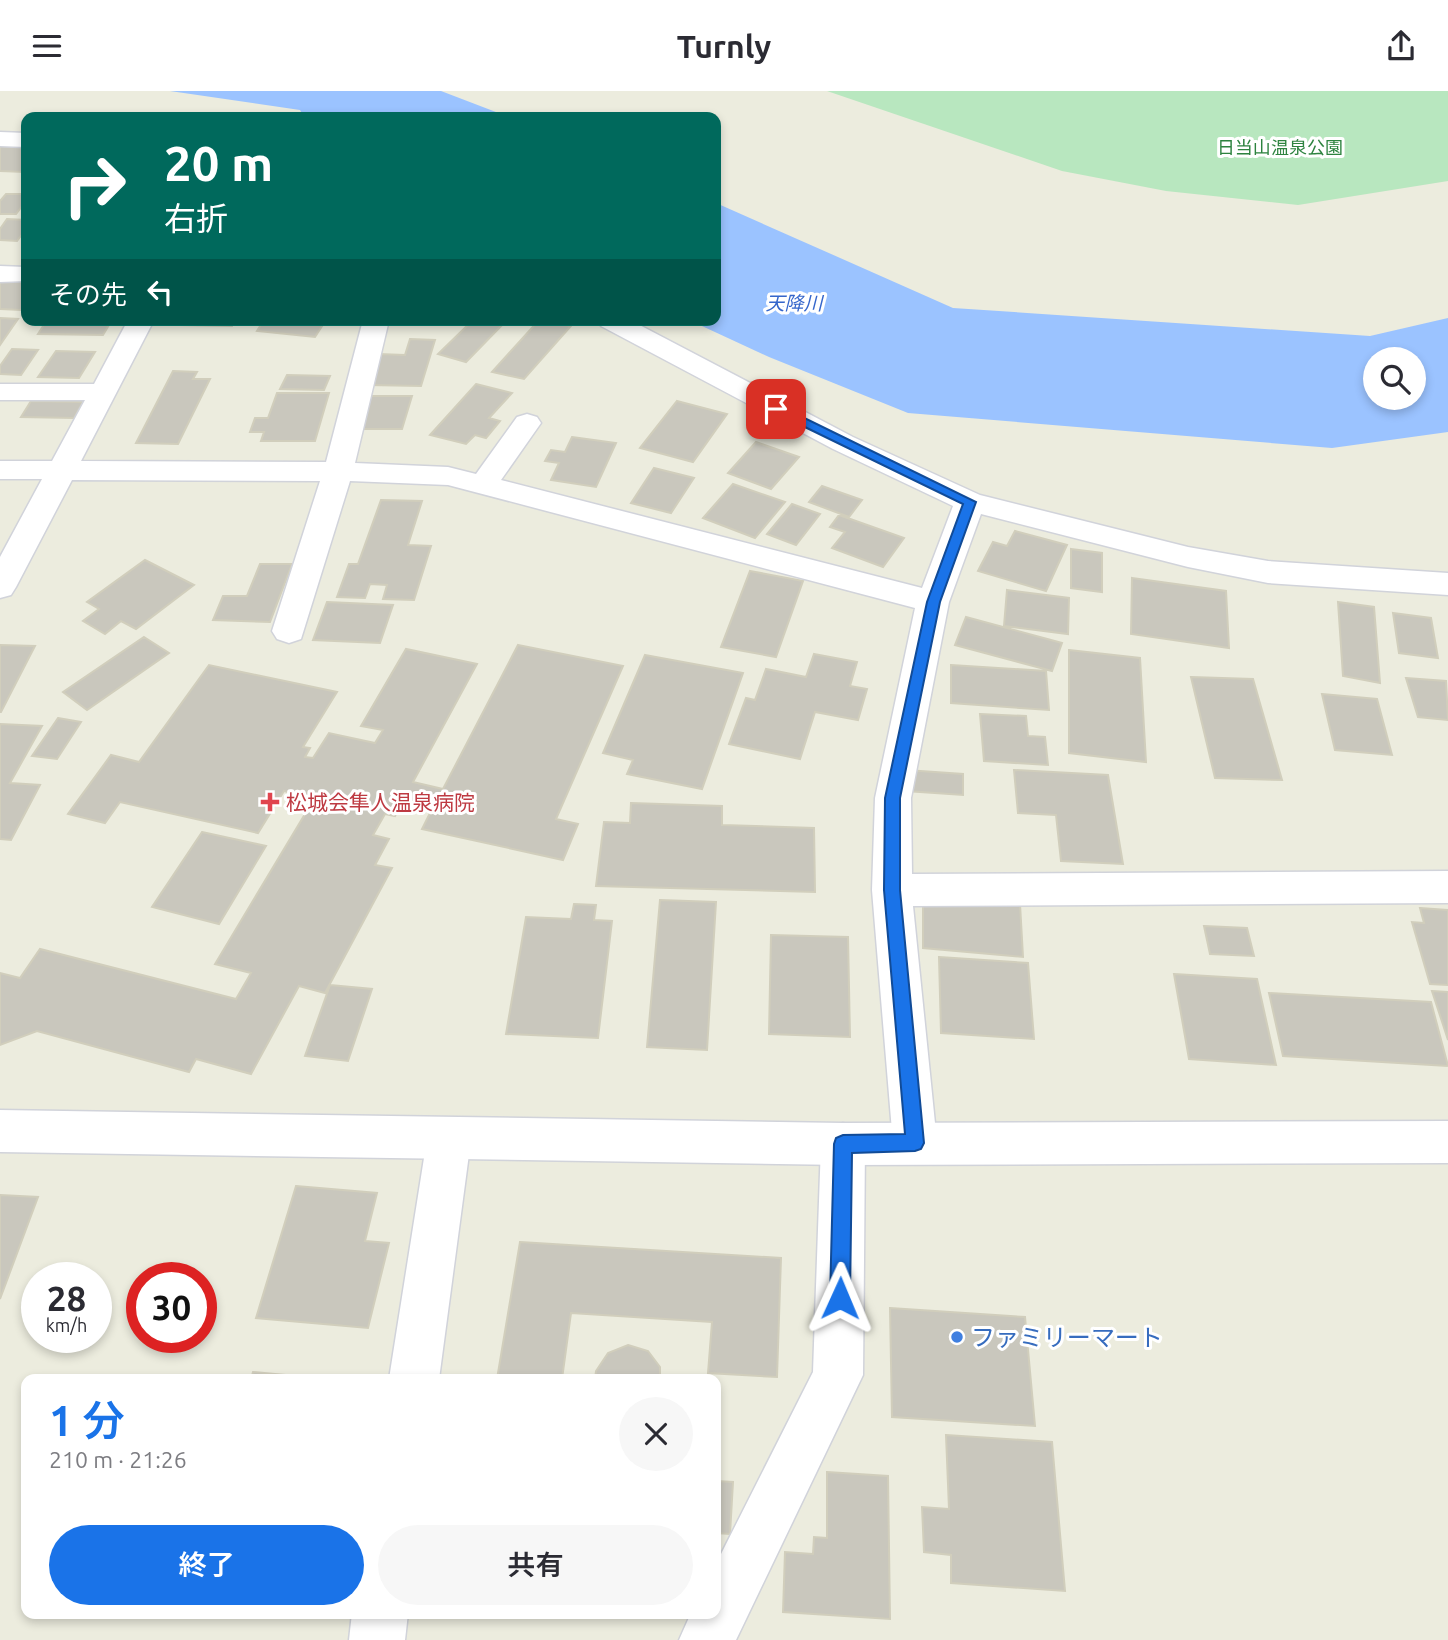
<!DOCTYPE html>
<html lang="ja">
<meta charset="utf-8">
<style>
body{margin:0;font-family:Ubuntu,"Noto Sans JP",sans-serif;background:#f7f7f7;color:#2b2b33;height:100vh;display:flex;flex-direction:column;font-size:26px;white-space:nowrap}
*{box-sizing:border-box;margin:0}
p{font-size:23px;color:#7c7c81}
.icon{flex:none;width:38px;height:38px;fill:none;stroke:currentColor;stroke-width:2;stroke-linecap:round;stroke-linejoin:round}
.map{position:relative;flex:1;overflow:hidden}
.side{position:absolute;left:21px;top:1283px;width:700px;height:245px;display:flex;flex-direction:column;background:#fff;border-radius:14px;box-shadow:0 4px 10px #0003}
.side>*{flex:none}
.hud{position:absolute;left:21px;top:21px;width:700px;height:214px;border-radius:14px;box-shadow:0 4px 10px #0003;background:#00695c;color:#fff;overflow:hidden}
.buttons{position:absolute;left:1363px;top:256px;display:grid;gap:14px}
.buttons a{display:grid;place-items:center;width:63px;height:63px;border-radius:50%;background:#fff;box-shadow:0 4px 10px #0003;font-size:35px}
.speed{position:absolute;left:21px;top:1171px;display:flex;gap:14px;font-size:35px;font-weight:700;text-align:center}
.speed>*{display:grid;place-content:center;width:91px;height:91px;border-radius:50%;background:#fff;box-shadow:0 4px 10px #0003;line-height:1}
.speed small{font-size:18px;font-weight:400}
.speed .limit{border:10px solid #d22;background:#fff;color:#111}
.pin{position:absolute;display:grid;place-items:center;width:60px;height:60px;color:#fff;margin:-30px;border-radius:14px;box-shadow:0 4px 10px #0006}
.me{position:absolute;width:77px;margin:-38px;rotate:1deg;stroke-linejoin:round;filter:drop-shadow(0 0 5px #0008)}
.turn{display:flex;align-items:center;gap:24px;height:147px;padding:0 28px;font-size:32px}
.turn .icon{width:91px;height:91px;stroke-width:2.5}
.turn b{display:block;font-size:49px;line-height:60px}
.then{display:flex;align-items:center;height:66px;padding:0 28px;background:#0003;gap:14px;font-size:26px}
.round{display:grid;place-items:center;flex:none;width:74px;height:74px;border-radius:37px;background:#f7f7f7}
.overview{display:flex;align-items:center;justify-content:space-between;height:119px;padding:0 28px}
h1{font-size:42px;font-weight:600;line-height:52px;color:#1a73e8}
.action{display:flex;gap:14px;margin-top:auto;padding:14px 28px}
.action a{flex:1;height:80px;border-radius:42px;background:#1a73e8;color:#fff;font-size:28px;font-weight:600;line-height:80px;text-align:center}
.action a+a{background:#f7f7f7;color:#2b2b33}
header{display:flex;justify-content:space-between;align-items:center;height:91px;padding:0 28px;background:#fff;font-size:32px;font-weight:600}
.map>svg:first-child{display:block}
.green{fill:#b8e7bf}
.water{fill:#9bc3ff;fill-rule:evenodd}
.building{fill:#c9c7bd;stroke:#d1cebc;stroke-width:2}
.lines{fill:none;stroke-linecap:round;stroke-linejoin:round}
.minor-casing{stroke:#d1d3da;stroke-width:3}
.tertiary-casing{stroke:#d1d3da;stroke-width:3}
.minor{fill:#fff;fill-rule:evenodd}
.tertiary{fill:#fff;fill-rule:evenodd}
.route{fill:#1a73e8;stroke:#114b97;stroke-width:2}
.health-dot{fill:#e0444e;stroke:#fff;stroke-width:2.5}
.shop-dot{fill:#3f7fe0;stroke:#fff;stroke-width:2.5}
.labels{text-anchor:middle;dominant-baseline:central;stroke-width:6;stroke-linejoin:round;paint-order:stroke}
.far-park-label{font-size:18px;fill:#2d833f;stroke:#fff}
.far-water-label{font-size:19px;font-style:italic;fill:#3566cb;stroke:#fff}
.health-label{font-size:21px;fill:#be3a42;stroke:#fff;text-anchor:start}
.near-shop-label{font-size:24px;fill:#366cbe;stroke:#fff;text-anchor:start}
</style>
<header><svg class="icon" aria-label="menu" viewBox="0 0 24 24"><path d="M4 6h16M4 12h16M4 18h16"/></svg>Turnly<svg class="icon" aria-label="share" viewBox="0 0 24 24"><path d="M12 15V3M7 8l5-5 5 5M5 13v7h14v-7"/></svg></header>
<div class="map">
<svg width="1448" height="1549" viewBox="0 0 1448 1549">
<rect width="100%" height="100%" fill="#ececde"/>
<path class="green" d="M 827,0 L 1448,0 L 1448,90 L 1298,114 L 1166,100 L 1062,80 Z"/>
<path class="water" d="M 170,0 L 441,0 L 509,26 L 304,26 L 300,19 Z
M 716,112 L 953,217 L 1370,245 L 1448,227 L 1448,341 L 1332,357 L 908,322 L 769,266 L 689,229 L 716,229 ZM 1376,268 L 1414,268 L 1414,306 L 1376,306 Z"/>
<path class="building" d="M 0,55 L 26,56 L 25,81 L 0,80 Z
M 6,103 L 26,103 L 26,110 L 16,123 L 0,123 L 0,110 Z
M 7,128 L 26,129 L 26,138 L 17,150 L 0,149 L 0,138 Z
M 0,188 L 26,189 L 26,211 L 21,219 L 0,218 Z
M 0,227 L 18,228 L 0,254 Z
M 47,229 L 112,229 L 103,244 L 38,243 Z
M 184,229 L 234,229 L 232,235 L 181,234 Z
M 264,229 L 326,229 L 315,246 L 257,240 Z
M 473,229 L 507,229 L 466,271 L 438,263 Z
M 539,229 L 571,235 L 524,288 L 492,281 Z
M 410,248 L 435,249 L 421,295 L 369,294 L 379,263 L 405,264 Z
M 12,258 L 38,259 L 21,284 L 0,283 L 0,275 Z
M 56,260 L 95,261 L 79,287 L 38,286 Z
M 173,280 L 197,281 L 193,288 L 210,288 L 178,353 L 136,352 Z
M 287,284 L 330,285 L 324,299 L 280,298 Z
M 476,293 L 512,302 L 489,327 L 500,330 L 486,347 L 475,344 L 466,353 L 430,344 Z
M 277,302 L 329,302 L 315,350 L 261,350 L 264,341 L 250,341 L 255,327 L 268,327 Z
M 367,305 L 412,305 L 402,338 L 357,338 Z
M 31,310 L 83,311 L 74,327 L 21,326 Z
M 677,310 L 727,323 L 693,371 L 640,357 Z
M 572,346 L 616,352 L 596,396 L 551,389 L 559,372 L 545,370 L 551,359 L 565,361 Z
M 756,351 L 799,366 L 771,398 L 728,382 Z
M 654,377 L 694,387 L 671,422 L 631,412 Z
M 733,393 L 785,411 L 755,447 L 703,427 Z
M 822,395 L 862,409 L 849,426 L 809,411 Z
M 381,409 L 422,410 L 408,454 L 431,455 L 414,509 L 383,508 L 387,494 L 370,493 L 365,507 L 337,506 L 349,473 L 358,473 Z
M 792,413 L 820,423 L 796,454 L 767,443 Z
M 839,424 L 904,447 L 883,476 L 832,457 L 845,441 L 830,436 Z
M 1015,440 L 1067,454 L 1046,500 L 978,480 L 993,451 L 1007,455 Z
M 1071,458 L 1102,462 L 1102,501 L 1071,497 Z
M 145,469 L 194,494 L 136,538 L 121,530 L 105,543 L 83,530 L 99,518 L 87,511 Z
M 260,473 L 292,473 L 270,531 L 213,529 L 223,505 L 247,505 Z
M 750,480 L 803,490 L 776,566 L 721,556 Z
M 1132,487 L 1226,500 L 1229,557 L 1131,543 Z
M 1007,499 L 1069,507 L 1068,543 L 1004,535 Z
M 327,511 L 393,514 L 380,552 L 313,549 Z
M 1338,511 L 1374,516 L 1380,592 L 1343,585 Z
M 1393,522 L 1431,527 L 1438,567 L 1399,562 Z
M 966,526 L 1062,552 L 1052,580 L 955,554 Z
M 144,546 L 169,562 L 87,619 L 63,601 Z
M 0,554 L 35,555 L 1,621 L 0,621 Z
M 518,554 L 623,575 L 556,728 L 578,733 L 563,769 L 422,738 L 433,716 L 403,709 L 395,725 L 385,723 L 373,744 L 389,748 L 375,774 L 392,777 L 325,902 L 299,895 L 251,983 L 196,968 L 189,981 L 37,940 L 0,954 L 0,882 L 20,887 L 40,858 L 236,908 L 251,882 L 215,873 L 314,708 L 284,700 L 258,742 L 120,711 L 105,732 L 68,723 L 111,664 L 139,671 L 209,574 L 337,601 L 303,656 L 310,657 L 305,666 L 313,667 L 329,642 L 375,652 L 383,639 L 361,635 L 406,558 L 477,573 L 413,691 L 443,698 Z
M 1069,559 L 1140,567 L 1146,671 L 1069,662 Z
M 814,563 L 857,571 L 850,595 L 867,598 L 858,629 L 815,621 L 800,668 L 729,653 L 746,607 L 755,609 L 766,578 L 806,586 Z
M 645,564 L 743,582 L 702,698 L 627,683 L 633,669 L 603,662 Z
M 951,574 L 1046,580 L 1049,619 L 951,612 Z
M 1191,586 L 1253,588 L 1282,689 L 1215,687 Z
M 1406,587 L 1446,590 L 1448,629 L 1418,626 Z
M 1322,603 L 1377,608 L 1392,664 L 1335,659 Z
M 980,623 L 1026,625 L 1028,645 L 1045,646 L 1048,674 L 984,670 Z
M 58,627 L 81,631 L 57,668 L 32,665 Z
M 0,633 L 42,635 L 10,692 L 40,694 L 11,749 L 0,748 Z
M 906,679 L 963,683 L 963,704 L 906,700 Z
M 1014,679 L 1108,684 L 1123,773 L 1061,770 L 1056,724 L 1018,722 Z
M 631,712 L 722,715 L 722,734 L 814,737 L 815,801 L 596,795 L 604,731 L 630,732 Z
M 202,741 L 266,755 L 219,833 L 152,816 Z
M 923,805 L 1020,813 L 1023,866 L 923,857 Z
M 660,809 L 716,811 L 707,959 L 647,956 Z
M 574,813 L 596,814 L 594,829 L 612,830 L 598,947 L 506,943 L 526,826 L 571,828 Z
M 1420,817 L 1448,819 L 1448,894 L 1430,893 L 1412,831 L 1424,832 Z
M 1204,835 L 1247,837 L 1254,865 L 1210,863 Z
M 771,844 L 848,846 L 850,946 L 769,943 Z
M 939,866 L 1028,872 L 1034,948 L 941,942 Z
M 1174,883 L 1257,888 L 1276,974 L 1189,968 Z
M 330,894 L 372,898 L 348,970 L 305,965 Z
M 1432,900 L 1448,901 L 1448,949 Z
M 1269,902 L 1431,911 L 1448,975 L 1283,965 Z
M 296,1095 L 377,1102 L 365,1150 L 389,1152 L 368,1237 L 256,1227 Z
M 0,1104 L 38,1106 L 0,1208 Z
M 520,1151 L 781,1167 L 777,1286 L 708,1282 L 712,1231 L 571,1222 L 562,1288 L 497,1288 Z
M 890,1217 L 1025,1226 L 1035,1335 L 892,1326 Z
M 628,1254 L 648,1260 L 660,1276 L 660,1288 L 595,1288 L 596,1280 L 608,1262 Z
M 253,1281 L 328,1288 L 251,1288 Z
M 946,1344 L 1052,1351 L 1065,1500 L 951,1492 L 951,1464 L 924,1461 L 922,1416 L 949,1418 Z
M 827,1381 L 888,1385 L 890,1528 L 783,1521 L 785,1461 L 813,1463 L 814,1446 L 827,1447 Z
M 716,1390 L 733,1391 L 730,1443 L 716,1442 Z"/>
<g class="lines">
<defs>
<path id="minor" d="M 0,41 L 26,42 L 26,56 L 0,55 Z
M 0,175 L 26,176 L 26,190 L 0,191 Z
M 128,229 L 154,229 L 81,370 L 326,371 L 363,229 L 389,229 L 355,372 L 448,376 L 476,383 L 517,326 L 527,323 L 537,326 L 541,332 L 501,389 L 922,497 L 953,415 L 833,358 L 601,235 L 597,229 L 630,229 L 853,346 L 980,404 L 1188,456 L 1268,470 L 1448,482 L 1448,504 L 1268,492 L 1188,476 L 981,423 L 949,511 L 911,707 L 912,783 L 1448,780 L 1448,812 L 913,815 L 937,1052 L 931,1067 L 915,1073 L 899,1067 L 893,1052 L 872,799 L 875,707 L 915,517 L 448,394 L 350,390 L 301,548 L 289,552 L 277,548 L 272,540 L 320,390 L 72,389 L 16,496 L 11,504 L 0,507 L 0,466 L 42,388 L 0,388 L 0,370 L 52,370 L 85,309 L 0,309 L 0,293 L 94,293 Z
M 449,1027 L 465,1033 L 471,1048 L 439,1288 L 389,1288 L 427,1048 L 433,1033 Z
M 843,1032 L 859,1038 L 865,1053 L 863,1284 L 736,1549 L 679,1549 L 691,1522 L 716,1522 L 716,1473 L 813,1281 L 821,1053 L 827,1038 Z
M 352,1522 L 408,1522 L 405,1549 L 349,1549 Z"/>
<path id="tertiary" d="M 0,1019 L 843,1032 L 1448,1030 L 1448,1072 L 843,1074 L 0,1061 Z"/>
</defs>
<use href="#minor" class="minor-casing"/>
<use href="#tertiary" class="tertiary-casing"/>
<use href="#minor" class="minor"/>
<use href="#tertiary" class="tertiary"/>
</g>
<path class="route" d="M 772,315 L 780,315 L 976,411 L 940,511 L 900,707 L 900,799 L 924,1052 L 921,1058 L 915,1060 L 852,1062 L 850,1207 L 847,1214 L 840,1217 L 833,1214 L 830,1207 L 834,1053 L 836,1047 L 843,1044 L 905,1043 L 884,799 L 885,707 L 927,511 L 963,413 L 772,320 Z"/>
<path class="health-dot" d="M266.5 700.5h7v7h7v7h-7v7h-7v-7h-7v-7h7z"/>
<circle class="shop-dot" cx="957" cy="1246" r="7"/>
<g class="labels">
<g class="far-park-label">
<text x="1280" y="56">日当山温泉公園</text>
</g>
<g class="far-water-label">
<text x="794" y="212">天降川</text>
</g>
<g class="health-label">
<text x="286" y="711">松城会隼人温泉病院</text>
</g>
<g class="near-shop-label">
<text x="971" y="1246">ファミリーマート</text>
</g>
</g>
</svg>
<div class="buttons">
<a><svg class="icon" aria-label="search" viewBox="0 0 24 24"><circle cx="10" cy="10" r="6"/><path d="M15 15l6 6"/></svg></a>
</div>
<div class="speed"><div>28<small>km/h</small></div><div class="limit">30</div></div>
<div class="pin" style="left:776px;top:318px;background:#d93025"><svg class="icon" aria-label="arrive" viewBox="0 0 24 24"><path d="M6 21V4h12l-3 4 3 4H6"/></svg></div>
<svg class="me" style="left:840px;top:1207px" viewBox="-20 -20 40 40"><path d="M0-17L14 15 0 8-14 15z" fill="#1a73e8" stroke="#fff" stroke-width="4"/></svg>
<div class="hud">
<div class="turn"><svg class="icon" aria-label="right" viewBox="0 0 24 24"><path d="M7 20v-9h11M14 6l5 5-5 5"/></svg><div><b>20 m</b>右折</div></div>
<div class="then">その先<svg class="icon" aria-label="left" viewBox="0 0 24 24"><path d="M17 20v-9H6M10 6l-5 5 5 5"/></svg></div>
</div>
<section class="side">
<div class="overview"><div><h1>1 分</h1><p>210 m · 21:26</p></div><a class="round"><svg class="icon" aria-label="close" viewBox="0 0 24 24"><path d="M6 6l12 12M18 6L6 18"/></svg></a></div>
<div class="action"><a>終了</a><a>共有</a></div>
</section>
</div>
